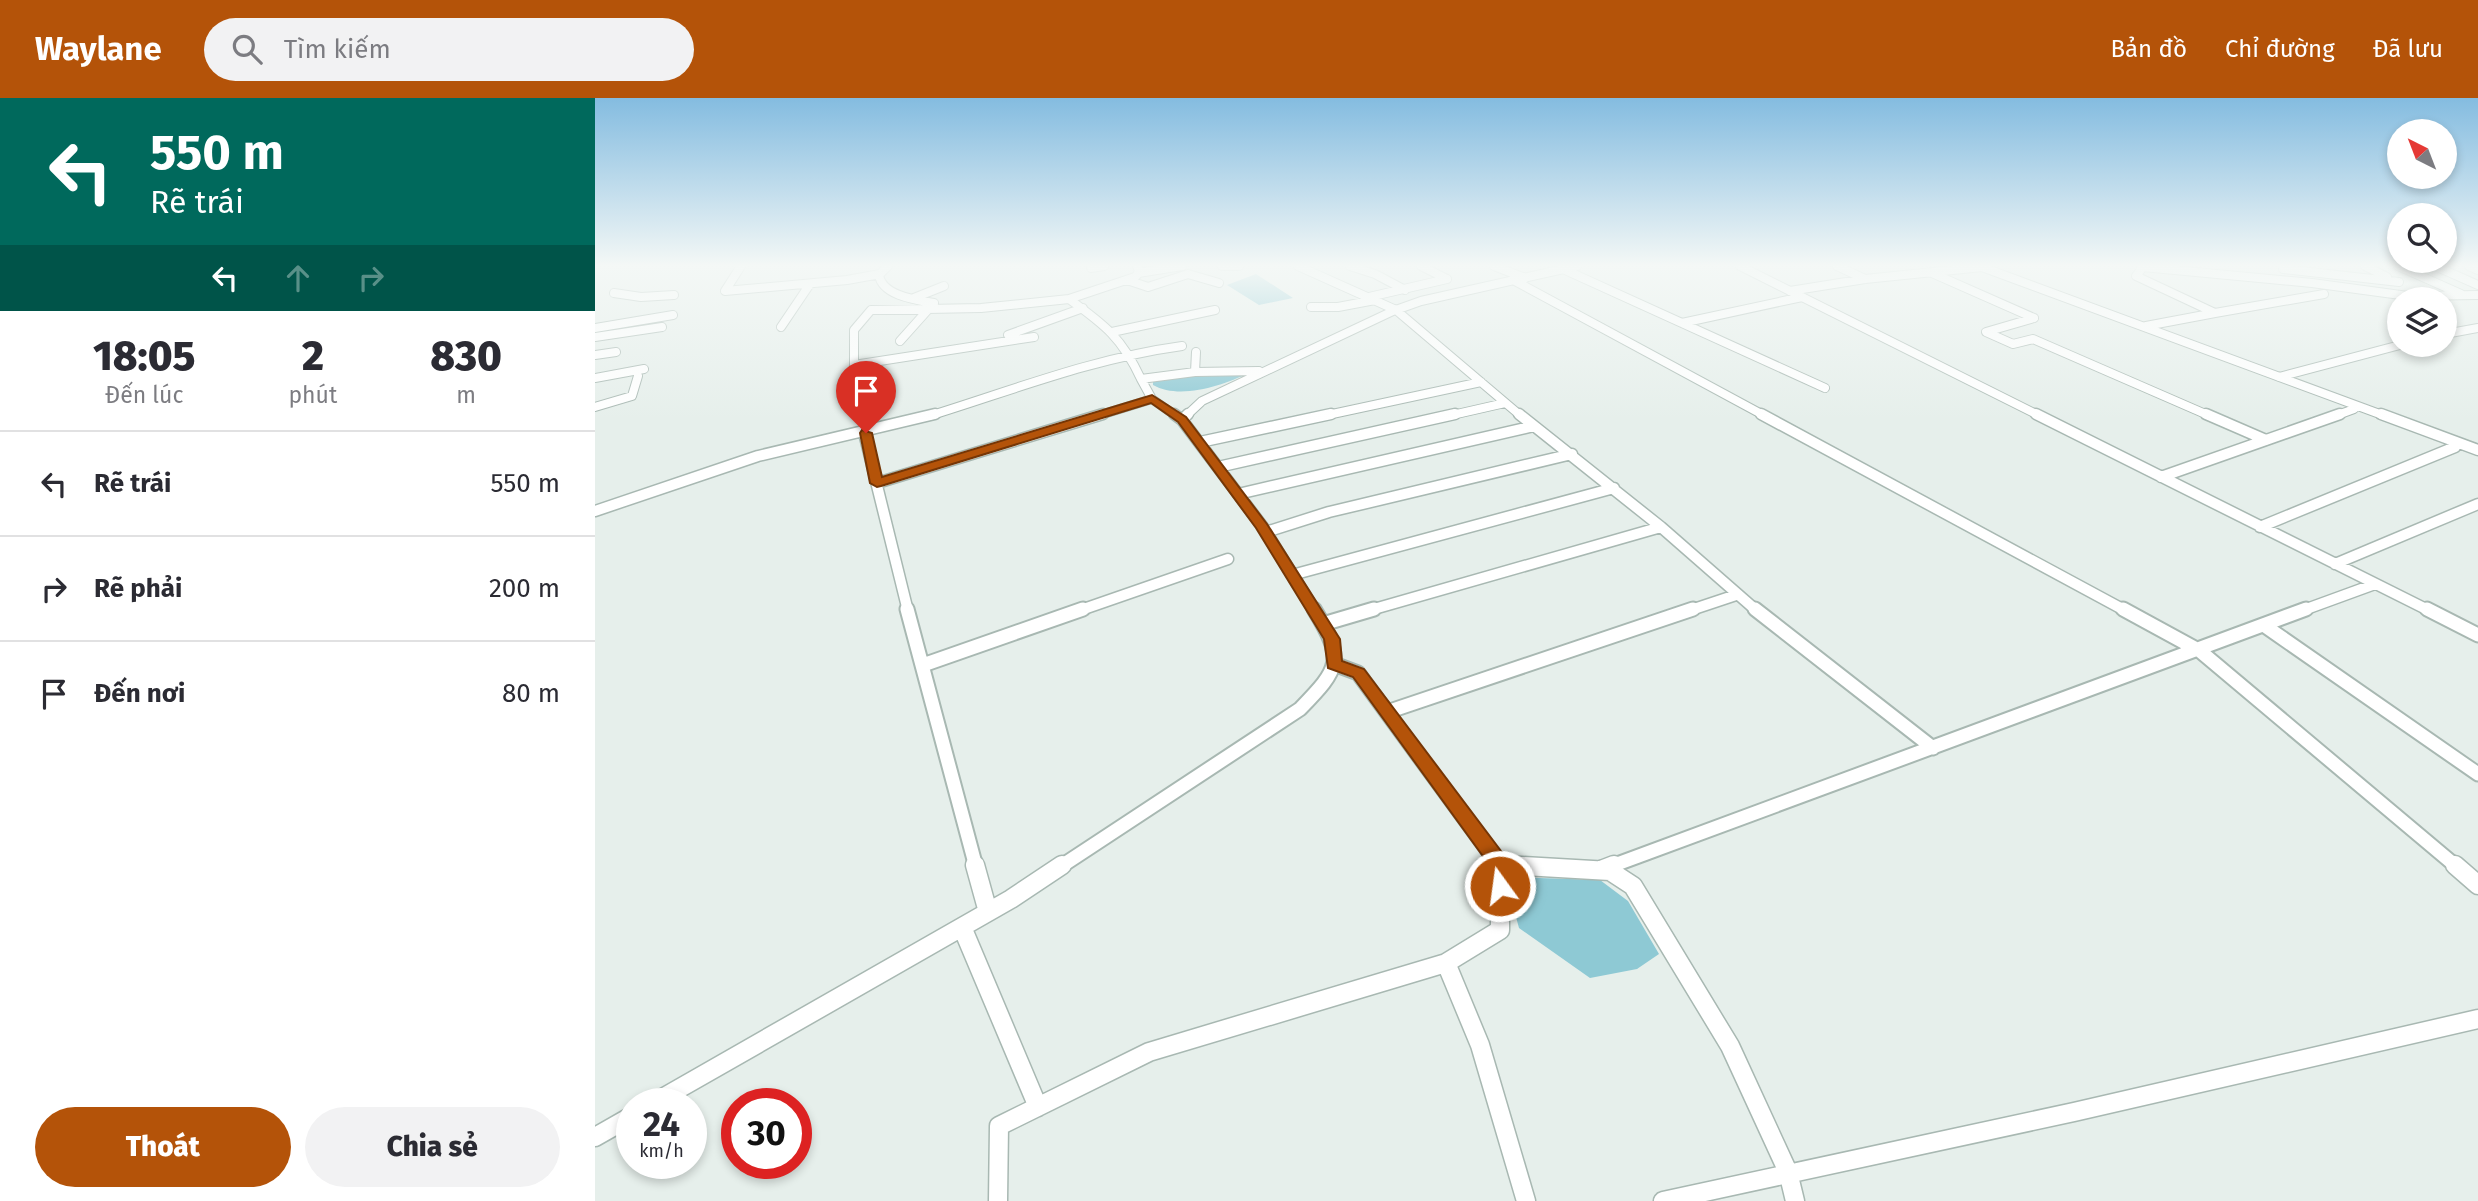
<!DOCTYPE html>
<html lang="vi">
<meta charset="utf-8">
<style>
body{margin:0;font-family:"Fira Sans",sans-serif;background:#f2f2f3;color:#2b2b33;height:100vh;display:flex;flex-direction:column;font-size:26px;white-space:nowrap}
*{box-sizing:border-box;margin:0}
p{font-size:23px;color:#7c7c81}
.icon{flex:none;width:38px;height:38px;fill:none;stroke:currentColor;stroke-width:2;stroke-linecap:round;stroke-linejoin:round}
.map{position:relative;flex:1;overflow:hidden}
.side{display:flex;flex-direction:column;background:#fff;width:595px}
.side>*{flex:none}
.guide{background:#00695c;color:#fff;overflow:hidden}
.needle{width:46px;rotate:318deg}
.tools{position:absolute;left:1792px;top:21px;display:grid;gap:14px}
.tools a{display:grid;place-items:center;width:70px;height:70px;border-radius:50%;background:#fff;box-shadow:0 4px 10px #0003;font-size:35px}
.speed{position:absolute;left:21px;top:990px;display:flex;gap:14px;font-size:35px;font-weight:700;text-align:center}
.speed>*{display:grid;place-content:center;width:91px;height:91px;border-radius:50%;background:#fff;box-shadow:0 4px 10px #0003;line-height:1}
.speed small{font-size:18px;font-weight:400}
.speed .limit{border:10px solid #d22;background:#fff;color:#111}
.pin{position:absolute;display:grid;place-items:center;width:60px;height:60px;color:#fff;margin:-72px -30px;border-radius:50% 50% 50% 0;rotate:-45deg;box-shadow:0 0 7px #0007}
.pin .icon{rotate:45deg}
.me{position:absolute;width:77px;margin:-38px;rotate:346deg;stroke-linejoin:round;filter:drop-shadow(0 0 5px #0008)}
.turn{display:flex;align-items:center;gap:24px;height:147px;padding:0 35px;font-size:32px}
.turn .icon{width:91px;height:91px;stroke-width:2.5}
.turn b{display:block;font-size:49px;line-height:60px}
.lanes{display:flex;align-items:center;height:66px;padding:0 35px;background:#0003;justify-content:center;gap:35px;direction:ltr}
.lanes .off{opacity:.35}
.eta{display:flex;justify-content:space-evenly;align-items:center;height:119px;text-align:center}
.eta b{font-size:42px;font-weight:800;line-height:49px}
.action{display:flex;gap:14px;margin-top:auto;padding:14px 35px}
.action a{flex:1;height:80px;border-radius:42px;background:#b45309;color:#fff;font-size:28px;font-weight:800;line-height:80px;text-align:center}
.action a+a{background:#f2f2f3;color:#2b2b33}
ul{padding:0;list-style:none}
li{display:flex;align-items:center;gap:21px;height:105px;padding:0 35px;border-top:2px solid #e1e1e2}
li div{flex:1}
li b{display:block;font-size:26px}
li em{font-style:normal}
header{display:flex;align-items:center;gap:42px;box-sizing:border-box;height:98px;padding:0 35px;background:#b45309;color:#fff}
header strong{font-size:33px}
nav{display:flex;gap:38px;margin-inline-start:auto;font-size:24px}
.search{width:490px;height:63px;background:#f2f2f3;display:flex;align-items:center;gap:18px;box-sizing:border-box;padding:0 24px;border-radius:38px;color:#7c7c81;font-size:26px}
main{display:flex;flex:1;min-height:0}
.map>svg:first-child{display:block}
.water{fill:#8ec9d4}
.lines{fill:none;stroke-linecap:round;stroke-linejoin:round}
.street-far3-casing{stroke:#a8b8b2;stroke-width:10}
.street-far2-casing{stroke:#a8b8b2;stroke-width:13}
.street-far1-casing{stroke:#a8b8b2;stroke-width:17}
.street-casing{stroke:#a8b8b2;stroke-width:21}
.street-far3{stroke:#fff;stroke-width:8}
.street-far2{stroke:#fff;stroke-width:10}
.street-far1{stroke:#fff;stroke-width:13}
.street{stroke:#fff;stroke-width:18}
.route{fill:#b45309;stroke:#753606;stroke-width:2}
</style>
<header>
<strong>Waylane</strong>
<div class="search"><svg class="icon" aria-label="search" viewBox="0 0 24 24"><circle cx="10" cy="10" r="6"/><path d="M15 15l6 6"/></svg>Tìm kiếm</div>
<nav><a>Bản đồ</a><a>Chỉ đường</a><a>Đã lưu</a></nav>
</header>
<main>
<section class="side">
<div class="guide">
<div class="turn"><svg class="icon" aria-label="left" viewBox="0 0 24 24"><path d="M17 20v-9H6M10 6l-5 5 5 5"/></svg><div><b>550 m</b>Rẽ trái</div></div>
<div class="lanes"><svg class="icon" aria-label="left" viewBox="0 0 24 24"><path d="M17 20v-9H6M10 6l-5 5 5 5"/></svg><svg class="icon off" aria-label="ahead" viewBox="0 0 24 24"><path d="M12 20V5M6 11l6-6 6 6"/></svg><svg class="icon off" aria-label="right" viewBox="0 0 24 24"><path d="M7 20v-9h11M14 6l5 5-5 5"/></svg></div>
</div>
<div class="eta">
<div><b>18:05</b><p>Đến lúc</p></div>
<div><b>2</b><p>phút</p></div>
<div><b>830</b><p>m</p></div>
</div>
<ul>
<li><svg class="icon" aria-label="left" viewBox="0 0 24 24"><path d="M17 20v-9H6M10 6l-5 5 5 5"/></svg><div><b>Rẽ trái</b></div><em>550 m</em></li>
<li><svg class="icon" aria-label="right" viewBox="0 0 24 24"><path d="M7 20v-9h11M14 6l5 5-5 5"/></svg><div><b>Rẽ phải</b></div><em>200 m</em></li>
<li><svg class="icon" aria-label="arrive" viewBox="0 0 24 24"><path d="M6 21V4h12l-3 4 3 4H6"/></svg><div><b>Đến nơi</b></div><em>80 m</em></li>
</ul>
<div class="action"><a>Thoát</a><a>Chia sẻ</a></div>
</section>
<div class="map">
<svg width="1883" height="1103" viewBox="0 0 1883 1103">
<rect width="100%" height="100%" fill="#e6efeb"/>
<path class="water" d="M 661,176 L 698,200 L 664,207 L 632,187 Z
M 653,275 C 628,288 584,302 558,287 L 558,281 L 610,276 Z
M 917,779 L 1005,782 L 1033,803 L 1064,856 L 1042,871 L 995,880 L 924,830 L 918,808 Z"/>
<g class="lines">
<defs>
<path id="street-far3" d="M 146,168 L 130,193 L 252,182 L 285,176
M 293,168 L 284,177 C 287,198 322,202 339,205 L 305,243
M 542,168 L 545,174 L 540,179 L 474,201 C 510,227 527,240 546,281 L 600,274 L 664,273
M 627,168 L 644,168
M 703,168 L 801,212 L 926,318
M 755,168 L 780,176 L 810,192
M 826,168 L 852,181
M 899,168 L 930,180
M 1145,168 L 1445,318
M 1242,168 L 1270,181
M 1546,168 L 1548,169 L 1541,178 L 1620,215 L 1551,228
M 1770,168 L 1792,179
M 1803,168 L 1866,196
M 1840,168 L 1883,187
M 1874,168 L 1883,172
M 1548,169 L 1717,185 L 1813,198 L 1883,197
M 496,170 L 509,168
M 968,171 L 1230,290
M 1688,171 L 1804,184
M 543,175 L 587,168
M 1337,175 L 1439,220
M 532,182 L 553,189 L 593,176 L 624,185
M 920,183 L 1170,318
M 1195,193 L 1270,181 L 1387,169 L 1790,318
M 19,195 L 46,199 L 79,197
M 774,199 L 852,181
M 319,200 L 349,188
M 716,209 L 743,209 L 780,202
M 1620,215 L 1729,196
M 1439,220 L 1391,234 L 1418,246 L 1438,241 L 1615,318
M 1087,225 L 1207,199
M 186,229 L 215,186
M 0,230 L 78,217
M 517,234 L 620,212
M 1850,236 L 1883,230
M 413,237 L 488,210
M 0,239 L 67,229
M 0,257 L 21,254
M 259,267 L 439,239
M 600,274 L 601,254
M 1684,279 L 1805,247
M 0,280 L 49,271
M 546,281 L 557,301 L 581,318
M 259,295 L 259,232 L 276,212 L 386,210 L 474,201
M 0,309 L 37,298 L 43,278
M 334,318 C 418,292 499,260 587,248
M 502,318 L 557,301
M 591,318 L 607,303 L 798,213 L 826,203 L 982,168
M 728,318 L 886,284
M 853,318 L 910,305
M 1740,318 L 1759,311"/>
<path id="street-far2" d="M 579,316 L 587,322 L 668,429 L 720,513
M 924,316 L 1066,429 L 1162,513
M 1166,316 L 1531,513
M 1441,316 L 1835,513
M 1611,316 L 1671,342
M 1786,316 L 1883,352
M 587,322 L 593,316
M 269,335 L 313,513
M 605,344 L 736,316
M 623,369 L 860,316
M 1566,379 L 1745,316
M 282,385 L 508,316
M 643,396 L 939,328
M 0,413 L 163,358 L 340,316
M 1665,429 L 1860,349
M 671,434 L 734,414 L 977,356
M 1740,466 L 1883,406
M 697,477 L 1019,390
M 483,513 L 633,461
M 772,513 L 1066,429
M 1093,513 L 1141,497
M 1706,513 L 1780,486"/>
<path id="street-far1" d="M 312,511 L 381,769
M 1160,511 L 1338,650
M 1528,511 L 1605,553 L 1862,769
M 1832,511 L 1883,537
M 728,526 L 779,511
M 1670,528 L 1883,676
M 739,566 L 763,575 L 905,769
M 328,567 L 488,511
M 792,614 L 1098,511
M 905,767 L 942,769
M 465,769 L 705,611 C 745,570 750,562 719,511
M 1014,769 L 1711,511"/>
<path id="street" d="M 380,767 L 393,814
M 910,767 L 1015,773 L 1038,788 L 1135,948 L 1193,1074 L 1200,1103
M 1860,767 L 1883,787
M 1006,772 L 1019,767
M 367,829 L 443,1009
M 851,865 L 885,947 L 931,1103
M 57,1006 L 416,801 L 467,767
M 0,1039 L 37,1018
M 403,1103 L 404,1028 L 554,954 L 851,865 L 905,832 L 905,767
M 1068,1103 L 1479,1014 L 1883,921"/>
</defs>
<use href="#street-far3" class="street-far3-casing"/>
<use href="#street-far2" class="street-far2-casing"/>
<use href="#street-far1" class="street-far1-casing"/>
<use href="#street" class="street-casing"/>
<use href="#street-far3" class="street-far3"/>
<use href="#street-far2" class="street-far2"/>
<use href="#street-far1" class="street-far1"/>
<use href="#street" class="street"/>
</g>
<linearGradient id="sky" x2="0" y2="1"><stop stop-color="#84bce0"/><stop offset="0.52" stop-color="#f4f8f6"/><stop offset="1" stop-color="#f4f8f6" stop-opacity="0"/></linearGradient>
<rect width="1883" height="322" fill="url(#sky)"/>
<path class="route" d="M 557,297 L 591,319 L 672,426 L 745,541 L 747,563 L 769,571 L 912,761 C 917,770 917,785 912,794 L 905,797 L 898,794 L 895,788 L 895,768 L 758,579 L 733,570 L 729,541 L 661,430 L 583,324 L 556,305 L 286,388 L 282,389 L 275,385 L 265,335 L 267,332 L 277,335 L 287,379 Z"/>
</svg>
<div class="tools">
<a><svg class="needle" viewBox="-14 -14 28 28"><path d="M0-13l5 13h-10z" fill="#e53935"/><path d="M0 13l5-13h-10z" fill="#7c7c81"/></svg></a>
<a><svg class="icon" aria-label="search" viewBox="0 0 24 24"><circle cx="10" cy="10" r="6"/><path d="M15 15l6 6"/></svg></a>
<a><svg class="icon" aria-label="layers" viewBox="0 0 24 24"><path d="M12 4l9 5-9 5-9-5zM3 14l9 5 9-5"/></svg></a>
</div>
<div class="speed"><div>24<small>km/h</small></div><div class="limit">30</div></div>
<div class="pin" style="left:271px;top:335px;background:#d93025"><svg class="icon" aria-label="arrive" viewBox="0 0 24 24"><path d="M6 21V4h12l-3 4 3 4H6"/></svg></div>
<svg class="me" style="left:905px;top:788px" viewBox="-20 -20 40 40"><circle r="17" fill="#b45309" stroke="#fff" stroke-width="3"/><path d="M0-11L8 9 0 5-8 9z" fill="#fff"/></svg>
</div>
</main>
